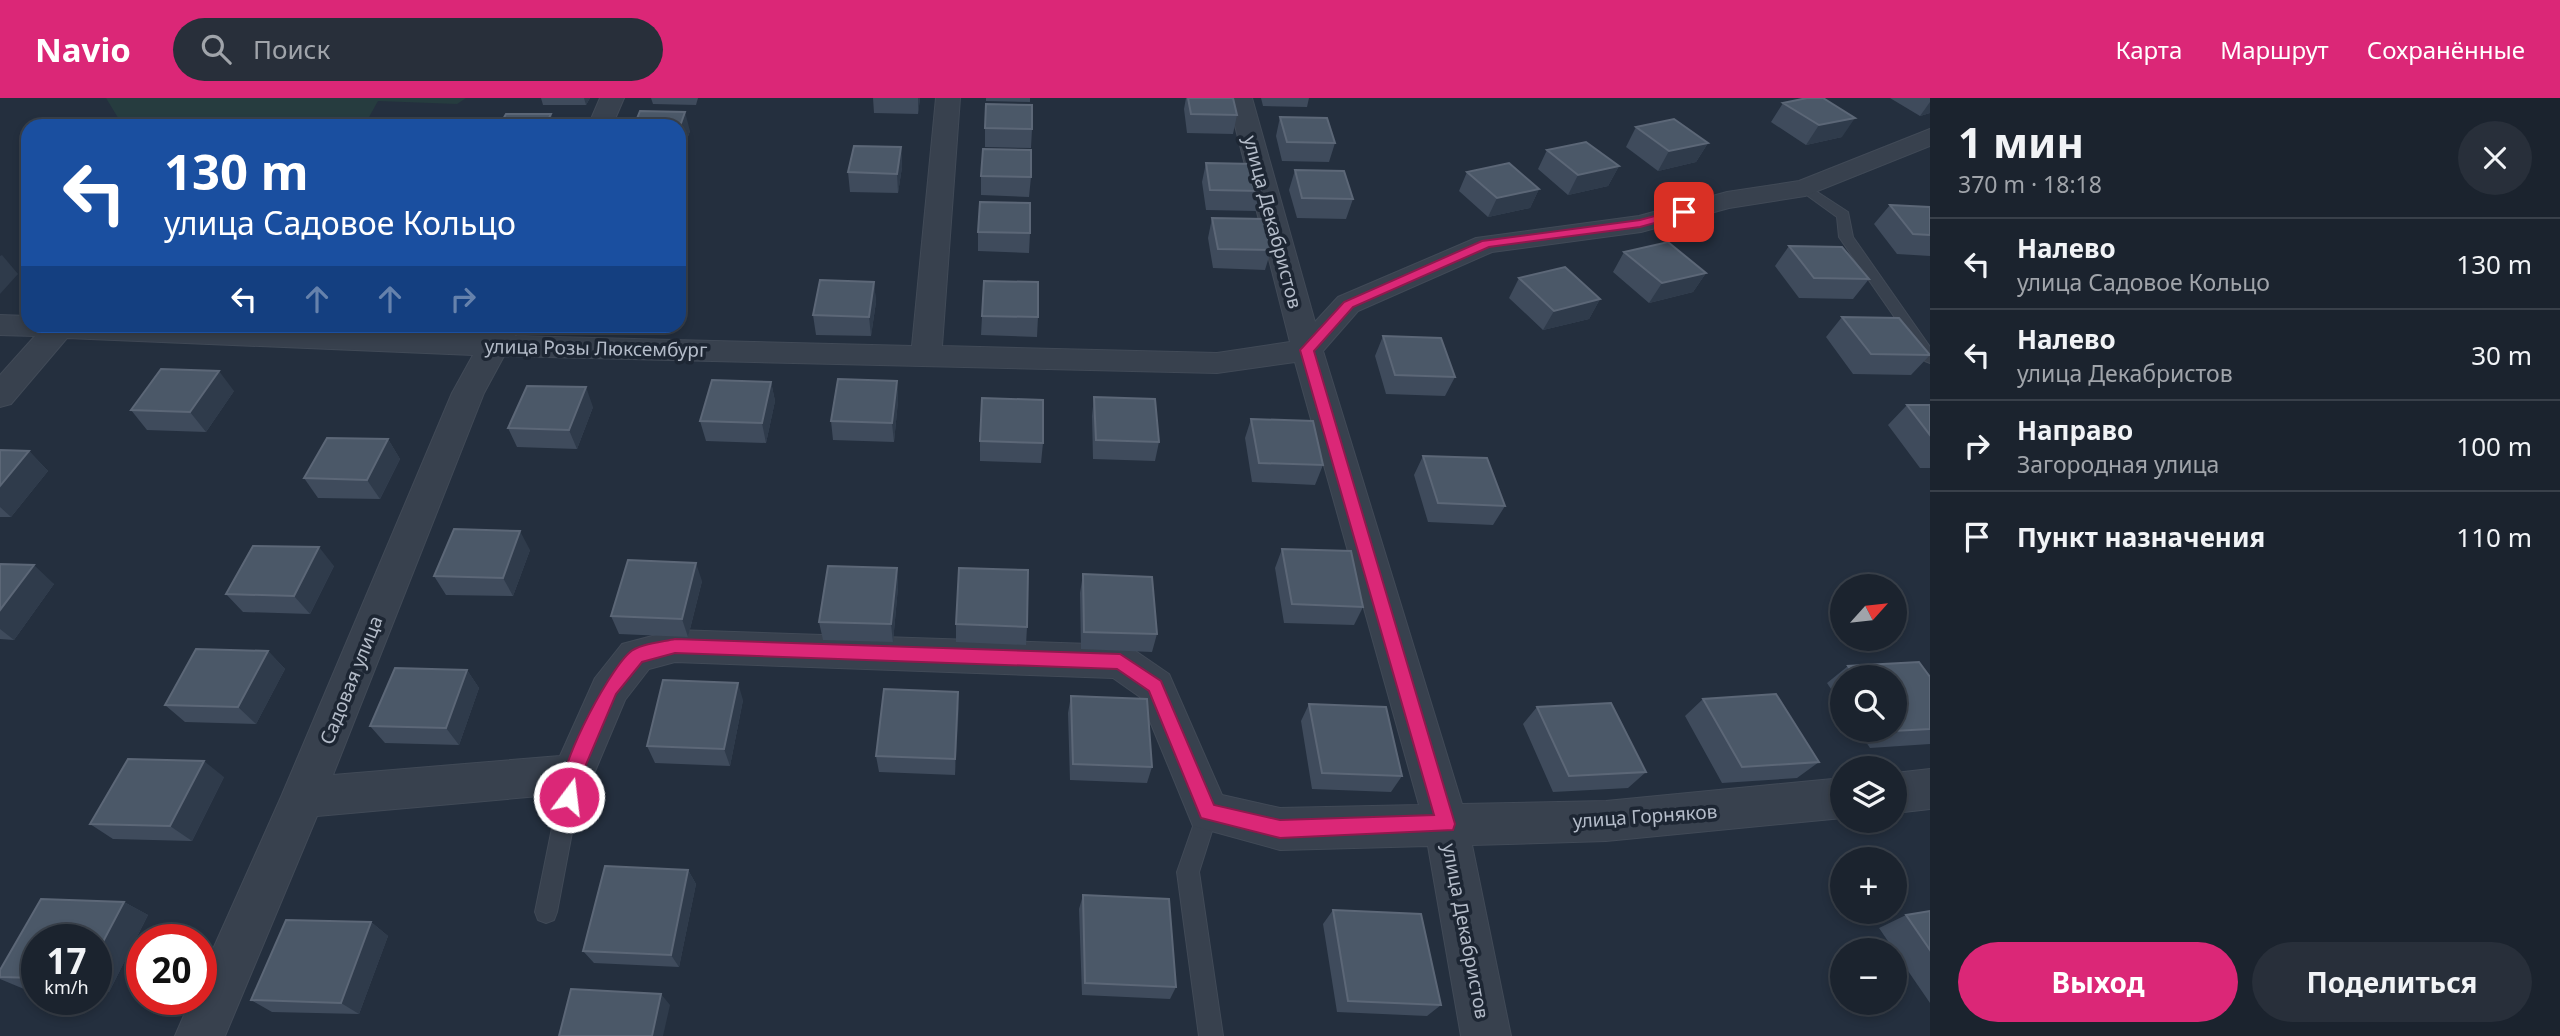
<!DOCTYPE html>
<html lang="ru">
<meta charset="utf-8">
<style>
body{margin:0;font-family:"Noto Sans",sans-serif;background:#282f3a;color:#f1f3f6;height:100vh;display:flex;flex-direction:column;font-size:26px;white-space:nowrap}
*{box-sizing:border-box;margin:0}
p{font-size:23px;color:#a0a4aa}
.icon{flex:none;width:38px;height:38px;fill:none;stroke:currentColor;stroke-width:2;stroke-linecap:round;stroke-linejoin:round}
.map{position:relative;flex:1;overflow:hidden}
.sheet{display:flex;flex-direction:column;background:#1b232e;width:630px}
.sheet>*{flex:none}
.banner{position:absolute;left:21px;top:21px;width:665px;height:214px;border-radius:21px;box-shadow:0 4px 10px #0003,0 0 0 2px #39404a;background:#1a4fa0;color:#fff;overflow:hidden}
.needle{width:46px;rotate:63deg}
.buttons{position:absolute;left:1830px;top:476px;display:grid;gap:14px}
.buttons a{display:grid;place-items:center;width:77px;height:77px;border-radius:50%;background:#1b232e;box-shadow:0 4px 10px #0003,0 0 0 2px #39404a;font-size:35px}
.speed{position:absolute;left:21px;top:826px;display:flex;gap:14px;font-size:35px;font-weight:700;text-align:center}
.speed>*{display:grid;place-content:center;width:91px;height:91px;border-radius:50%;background:#1b232e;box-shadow:0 4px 10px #0003,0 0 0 2px #39404a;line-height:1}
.speed small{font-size:18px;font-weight:400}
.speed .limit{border:10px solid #d22;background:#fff;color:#111}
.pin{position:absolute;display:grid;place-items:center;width:60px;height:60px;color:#fff;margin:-30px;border-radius:14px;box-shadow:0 4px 10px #0006}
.me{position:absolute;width:77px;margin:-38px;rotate:15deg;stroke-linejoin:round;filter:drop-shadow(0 0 5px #0008)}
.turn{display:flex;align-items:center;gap:24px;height:147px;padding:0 28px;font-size:32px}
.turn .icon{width:91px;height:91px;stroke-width:2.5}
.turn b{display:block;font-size:49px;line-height:60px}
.lanes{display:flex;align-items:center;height:66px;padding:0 28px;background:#0003;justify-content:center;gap:35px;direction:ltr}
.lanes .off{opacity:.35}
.round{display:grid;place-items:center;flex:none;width:74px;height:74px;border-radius:37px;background:#282f3a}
.head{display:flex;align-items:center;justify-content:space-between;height:119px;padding:0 28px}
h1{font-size:42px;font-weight:700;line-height:52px}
.primary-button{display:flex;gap:14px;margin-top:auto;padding:14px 28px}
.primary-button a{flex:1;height:80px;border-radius:42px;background:#db2777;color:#fff;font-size:28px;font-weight:700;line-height:80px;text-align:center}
.primary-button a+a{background:#282f3a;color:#f1f3f6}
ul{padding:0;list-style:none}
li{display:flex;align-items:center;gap:21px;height:91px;padding:0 28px;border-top:2px solid #39404a}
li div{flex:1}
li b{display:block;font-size:26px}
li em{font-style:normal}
header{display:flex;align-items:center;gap:42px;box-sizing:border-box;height:98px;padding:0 35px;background:#db2777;color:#fff}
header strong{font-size:33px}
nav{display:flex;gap:38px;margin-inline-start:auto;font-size:24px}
.search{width:490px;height:63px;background:#282f3a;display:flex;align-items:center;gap:18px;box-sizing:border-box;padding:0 24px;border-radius:38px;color:#a0a4aa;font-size:26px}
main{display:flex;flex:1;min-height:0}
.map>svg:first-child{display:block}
.green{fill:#263c3f}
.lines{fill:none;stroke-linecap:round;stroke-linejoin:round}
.lane-casing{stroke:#414a57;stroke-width:2}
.street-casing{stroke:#414a57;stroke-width:2}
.lane{fill:#38414e;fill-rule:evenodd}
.street{fill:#38414e;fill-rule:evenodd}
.wall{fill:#3f4b5c}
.shaded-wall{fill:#2f3b4b}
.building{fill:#4b5868;stroke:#5c6777;stroke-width:2}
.route{fill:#db2777;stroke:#8e194d;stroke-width:2}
.labels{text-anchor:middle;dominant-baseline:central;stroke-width:7;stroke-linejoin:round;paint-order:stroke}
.street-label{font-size:19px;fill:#b4bcc9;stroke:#1d2633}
</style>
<header>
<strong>Navio</strong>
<div class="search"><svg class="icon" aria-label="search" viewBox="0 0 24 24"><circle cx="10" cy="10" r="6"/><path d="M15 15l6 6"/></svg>Поиск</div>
<nav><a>Карта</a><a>Маршрут</a><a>Сохранённые</a></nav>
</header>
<main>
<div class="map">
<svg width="1930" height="938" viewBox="0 0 1930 938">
<rect width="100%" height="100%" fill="#242f3e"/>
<path class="green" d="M 106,0 L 466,0 L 457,6 L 378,3 L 364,28 L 123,28 Z"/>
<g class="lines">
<defs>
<path id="lane" d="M 1805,86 L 1848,114 L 1853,139 L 1930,249 L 1930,265 L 1925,263 L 1839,139 L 1837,119 L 1801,93 L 1801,87 Z
M 573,667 L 580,670 L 583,676 L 557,814 L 554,822 L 546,825 L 538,822 L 535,814 L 563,676 L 566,670 Z
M 1208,704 L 1215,707 L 1218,714 L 1199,774 L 1223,938 L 1199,938 L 1177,774 L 1198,714 L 1201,707 Z"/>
<path id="street" d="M 600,0 L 624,0 L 612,28 L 588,28 Z
M 936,0 L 960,0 L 942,248 L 1217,255 L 1290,244 L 1228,0 L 1252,0 L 1315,224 L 1338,199 L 1476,140 L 1639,118 L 1727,94 L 1799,83 L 1930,31 L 1930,48 L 1805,98 L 1729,110 L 1641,134 L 1492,154 L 1358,213 L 1323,253 L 1462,706 L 1606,703 L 1843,680 L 1843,720 L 1606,743 L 1472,747 L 1511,938 L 1461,938 L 1428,748 L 1280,752 L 1193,728 L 1140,599 L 1113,580 L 675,564 L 649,571 L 625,602 L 588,690 L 573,695 L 317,718 L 225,938 L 175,938 L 191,901 L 201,901 L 201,878 L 281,699 L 452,295 L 473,257 L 67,240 L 11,306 L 0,309 L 0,277 L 35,238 L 0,237 L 0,217 L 28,218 L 28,228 L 245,228 L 485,237 L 490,228 L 520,228 L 515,238 L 912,248 ZM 504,258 L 1217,275 L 1295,264 L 1419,707 L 1280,710 L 1222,697 L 1169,576 L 1134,552 L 1120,547 L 675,532 L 622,546 L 595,580 L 560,658 L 333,677 L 484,295 Z
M 1930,671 L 1930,711 L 1895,715 L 1895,675 Z"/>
</defs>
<use href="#lane" class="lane-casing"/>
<use href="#street" class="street-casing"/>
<use href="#lane" class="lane"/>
<use href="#street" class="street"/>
</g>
<path class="wall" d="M 541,0 L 590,0 L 586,7 L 543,7 Z
M 651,0 L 698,0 L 696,7 L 653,6 Z
M 873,0 L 920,0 L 918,16 L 874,15 Z
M 986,0 L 1030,0 L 1030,4 L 986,3 Z
M 1186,0 L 1233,0 L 1237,17 L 1233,36 L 1187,35 L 1184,11 Z
M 1261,0 L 1309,0 L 1307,9 L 1263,8 Z
M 1890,0 L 1930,0 L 1930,15 L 1920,18 Z
M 1783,5 L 1842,39 L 1806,47 L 1771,24 Z
M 1280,19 L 1335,45 L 1329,64 L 1282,63 L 1276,38 Z
M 679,28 L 690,33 L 682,55 L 679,55 Z
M 1636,29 L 1708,45 L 1696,64 L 1658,73 L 1626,49 Z
M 985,30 L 1032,31 L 1031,50 L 985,49 Z
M 901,49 L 902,69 L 898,95 L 850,94 L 848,74 Z
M 1547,52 L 1619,68 L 1608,88 L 1568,97 L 1538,71 Z
M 1206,65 L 1261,93 L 1256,113 L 1206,112 L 1202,84 Z
M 1295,72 L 1353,101 L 1346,121 L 1297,120 L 1289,92 Z
M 1467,74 L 1539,91 L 1530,110 L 1488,119 L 1459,93 Z
M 981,78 L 1031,79 L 1029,99 L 981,97 Z
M 1890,107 L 1930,109 L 1930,158 L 1897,156 L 1874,126 Z
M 1212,120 L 1271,152 L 1265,172 L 1213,170 L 1208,140 Z
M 978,134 L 1030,135 L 1029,155 L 978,153 Z
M 1789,148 L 1869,181 L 1853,201 L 1799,200 L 1775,168 Z
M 1624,154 L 1706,175 L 1693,194 L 1649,205 L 1613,174 Z
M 1519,180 L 1600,201 L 1589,221 L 1543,232 L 1509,200 Z
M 874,184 L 876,204 L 871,238 L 816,237 L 813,217 Z
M 982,218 L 1038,219 L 1037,239 L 981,237 Z
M 1842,219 L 1930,257 L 1911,277 L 1853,276 L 1826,239 Z
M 405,228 L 461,228 L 460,230 L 406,229 Z
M 1383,238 L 1455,279 L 1445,298 L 1386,296 L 1375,258 Z
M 897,283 L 898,303 L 894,344 L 833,342 L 831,323 Z
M 771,284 L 775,303 L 766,345 L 706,343 L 700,323 Z
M 234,293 L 206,334 L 147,332 L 131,312 Z
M 1094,299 L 1159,344 L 1155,363 L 1093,361 L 1092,318 Z
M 1907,307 L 1930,307 L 1930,370 L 1920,370 L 1888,327 Z
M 593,309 L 577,351 L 517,349 L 508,330 Z
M 1251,321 L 1323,367 L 1315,387 L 1252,384 L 1245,340 Z
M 388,341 L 400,361 L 380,401 L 318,400 L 304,380 Z
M 980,343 L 1043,345 L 1041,365 L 980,363 Z
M 0,352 L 29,353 L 48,373 L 11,419 L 0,419 Z
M 1423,358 L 1505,408 L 1493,427 L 1428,424 L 1414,377 Z
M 1282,451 L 1363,509 L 1354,527 L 1284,525 L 1275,470 Z
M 530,452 L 513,498 L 446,497 L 434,478 Z
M 0,466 L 54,486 L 14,542 L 0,541 Z
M 334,468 L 310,516 L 243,514 L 226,496 Z
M 897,470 L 898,489 L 893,544 L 823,542 L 819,524 Z
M 1083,476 L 1157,536 L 1152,554 L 1081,551 L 1080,495 Z
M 702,483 L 688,539 L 619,536 L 611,518 Z
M 956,526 L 1027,529 L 1026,547 L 956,544 Z
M 268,553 L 285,571 L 256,626 L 185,624 L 165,607 Z
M 1848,568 L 1930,579 L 1930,646 L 1870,650 L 1858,632 L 1895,632 L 1895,579 L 1843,579 L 1843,609 L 1827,585 Z
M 467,572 L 479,590 L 459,647 L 385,645 L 370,628 Z
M 958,594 L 955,677 L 879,674 L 876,658 Z
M 1071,598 L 1152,669 L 1147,685 L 1070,682 L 1068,615 Z
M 1703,601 L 1819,664 L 1797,680 L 1722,685 L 1685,618 Z
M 743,602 L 730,668 L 655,665 L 647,648 Z
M 1309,606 L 1402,678 L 1391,694 L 1312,691 L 1301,623 Z
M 1537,609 L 1646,674 L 1628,690 L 1553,694 L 1523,626 Z
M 224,679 L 192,743 L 113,741 L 90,726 Z
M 688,772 L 696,786 L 679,869 L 594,865 L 583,853 Z
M 1083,797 L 1176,889 L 1170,901 L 1082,897 L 1079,811 Z
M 41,801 L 124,804 L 148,817 L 109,894 L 96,893 L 96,842 L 37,842 L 37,892 L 24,891 L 0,881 L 0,872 Z
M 1333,812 L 1441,907 L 1427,918 L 1337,914 L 1323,826 Z
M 1930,813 L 1930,905 L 1895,854 L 1895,852 L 1894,852 L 1879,830 L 1906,817 Z
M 371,824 L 388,838 L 359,916 L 272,914 L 251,902 Z"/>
<path class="shaded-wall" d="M 584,0 L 590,0 L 586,7 Z
M 918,0 L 920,0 L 918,16 Z
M 1930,4 L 1930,15 L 1920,18 Z
M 685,14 L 690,33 L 682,55 L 679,42 L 679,31 Z
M 551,16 L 555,28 L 545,28 Z
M 1855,20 L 1842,39 L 1806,47 L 1819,27 Z
M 1708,45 L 1696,64 L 1658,73 L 1669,53 Z
M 901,49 L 902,69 L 898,95 L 897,76 Z
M 1619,68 L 1608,88 L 1568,97 L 1578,77 Z
M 1539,91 L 1530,110 L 1488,119 L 1497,100 Z
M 2,157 L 18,176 L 0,196 L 0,158 Z
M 1706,175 L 1693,194 L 1649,205 L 1662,185 Z
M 874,184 L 876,204 L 871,238 L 869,219 Z
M 1600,201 L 1589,221 L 1543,232 L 1554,213 Z
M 219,273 L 234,293 L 206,334 L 190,314 Z
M 897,283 L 898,303 L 894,344 L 892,325 Z
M 771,284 L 775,303 L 766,345 L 762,325 Z
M 586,289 L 593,309 L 577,351 L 569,332 Z
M 388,341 L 400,361 L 380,401 L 367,382 Z
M 29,353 L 48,373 L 11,419 L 0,409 L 0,388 Z
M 520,433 L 530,452 L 513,498 L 503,480 Z
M 319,449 L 334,468 L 310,516 L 294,498 Z
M 696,465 L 702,483 L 688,539 L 682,521 Z
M 34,467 L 54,486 L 14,542 L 0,531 L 0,512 Z
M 897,470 L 898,489 L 893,544 L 891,526 Z
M 268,553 L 285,571 L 256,626 L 238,609 Z
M 467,572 L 479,590 L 459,647 L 446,630 Z
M 738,585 L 743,602 L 730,668 L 724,651 Z
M 958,594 L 959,611 L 955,677 L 955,661 Z
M 204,663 L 224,679 L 192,743 L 170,728 Z
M 688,772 L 696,786 L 679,869 L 671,857 Z
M 124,804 L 148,817 L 109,894 L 96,888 L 96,857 Z
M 371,824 L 388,838 L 359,916 L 341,905 Z
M 661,896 L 670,907 L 663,938 L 652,938 Z"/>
<path class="building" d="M 1188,0 L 1233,0 L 1237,17 L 1191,16 Z
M 1807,0 L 1823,0 L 1855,20 L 1819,27 L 1783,5 Z
M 986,6 L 1032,7 L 1032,31 L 985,30 Z
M 640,13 L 685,14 L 679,31 L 679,28 L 634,28 Z
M 506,16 L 551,16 L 545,28 L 499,28 Z
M 1280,19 L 1327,20 L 1335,45 L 1287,44 Z
M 1674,21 L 1708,45 L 1669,53 L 1636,29 Z
M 1586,44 L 1619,68 L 1578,77 L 1547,52 Z
M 854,48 L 901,49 L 897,76 L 848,74 Z
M 983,51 L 1031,52 L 1031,79 L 981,78 Z
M 1206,65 L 1255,66 L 1261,93 L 1210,92 Z
M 1509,65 L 1539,91 L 1497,100 L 1467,74 Z
M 1295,72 L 1344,73 L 1353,101 L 1302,100 Z
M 980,104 L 1030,105 L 1030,135 L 978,134 Z
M 1890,107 L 1930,109 L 1930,137 L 1913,136 Z
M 1212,120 L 1264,121 L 1271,152 L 1218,151 Z
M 1668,144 L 1706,175 L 1662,185 L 1624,154 Z
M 1789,148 L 1842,149 L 1869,181 L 1814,180 Z
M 1565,169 L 1600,201 L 1554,213 L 1519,180 Z
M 820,182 L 874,184 L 869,219 L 813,217 Z
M 984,183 L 1038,184 L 1038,219 L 982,218 Z
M 1842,219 L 1899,220 L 1930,257 L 1871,256 Z
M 1383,238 L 1441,240 L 1455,279 L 1395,277 Z
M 161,271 L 219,273 L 190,314 L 131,312 Z
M 838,281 L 897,283 L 892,325 L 831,323 Z
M 712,282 L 771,284 L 762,325 L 700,323 Z
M 527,288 L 586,289 L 569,332 L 508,330 Z
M 1094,299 L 1155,301 L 1159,344 L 1096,342 Z
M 982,300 L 1043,302 L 1043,345 L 980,343 Z
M 1907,307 L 1930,307 L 1930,337 Z
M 1251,321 L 1313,323 L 1323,367 L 1259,365 Z
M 327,340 L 388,341 L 367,382 L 304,380 Z
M 0,352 L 29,353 L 0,388 Z
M 1423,358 L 1487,360 L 1505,408 L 1438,405 Z
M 454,431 L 520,433 L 503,480 L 434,478 Z
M 253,448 L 319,449 L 294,498 L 226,496 Z
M 1282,451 L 1351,453 L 1363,509 L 1292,506 Z
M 628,462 L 696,465 L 682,521 L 611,518 Z
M 0,466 L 34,467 L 0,512 Z
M 828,468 L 897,470 L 891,526 L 819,524 Z
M 959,470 L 1028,472 L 1027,529 L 956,526 Z
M 1083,476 L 1152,479 L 1157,536 L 1084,534 Z
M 196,551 L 268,553 L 238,609 L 165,607 Z
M 1919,564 L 1930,579 L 1930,631 L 1893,633 L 1892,632 L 1895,632 L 1895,579 L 1856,579 L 1848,568 Z
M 395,570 L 467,572 L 446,630 L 370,628 Z
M 663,582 L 738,585 L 724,651 L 647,648 Z
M 884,591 L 958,594 L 955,661 L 876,658 Z
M 1776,596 L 1819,664 L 1742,669 L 1703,601 Z
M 1071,598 L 1147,601 L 1152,669 L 1073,666 Z
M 1611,605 L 1646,674 L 1569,678 L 1537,609 Z
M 1309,606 L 1386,609 L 1402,678 L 1322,675 Z
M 128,661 L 204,663 L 170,728 L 90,726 Z
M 605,768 L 688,772 L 671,857 L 583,853 Z
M 1083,797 L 1169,801 L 1176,889 L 1085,885 Z
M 41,801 L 124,804 L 96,857 L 96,842 L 37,842 L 37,880 L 0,879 L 0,872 Z
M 1333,812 L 1421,816 L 1441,907 L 1348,903 Z
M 1930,813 L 1930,852 L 1906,817 Z
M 286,822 L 371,824 L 341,905 L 251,902 Z
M 571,891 L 661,896 L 652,938 L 559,938 Z"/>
<path class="route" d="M 1684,110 L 1688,111 L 1688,116 L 1640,129 L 1489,149 L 1353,209 L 1314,253 L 1455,726 L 1453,732 L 1280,740 L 1201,720 L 1149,593 L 1117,571 L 675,555 L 642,564 L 616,596 L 582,676 L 575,705 L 569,707 L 562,705 C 551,679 608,574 629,555 C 638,546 662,544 675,541 L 1120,556 L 1161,583 L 1214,707 L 1280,722 L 1434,717 L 1300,252 L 1344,204 L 1482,143 L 1640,122 Z"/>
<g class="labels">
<g class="street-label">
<text transform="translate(1273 124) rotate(75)">улица Декабристов</text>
<text transform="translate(596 250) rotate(1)">улица Розы Люксембург</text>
<text transform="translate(351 582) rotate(-68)">Садовая улица</text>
<text transform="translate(1645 718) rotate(-4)">улица Горняков</text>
<text transform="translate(1466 833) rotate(79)">улица Декабристов</text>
</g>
</g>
</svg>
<div class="buttons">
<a><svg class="needle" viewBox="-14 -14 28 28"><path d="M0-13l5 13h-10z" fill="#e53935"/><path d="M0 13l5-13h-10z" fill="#a0a4aa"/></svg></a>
<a><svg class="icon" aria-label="search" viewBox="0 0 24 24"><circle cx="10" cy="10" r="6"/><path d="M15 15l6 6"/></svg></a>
<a><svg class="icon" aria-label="layers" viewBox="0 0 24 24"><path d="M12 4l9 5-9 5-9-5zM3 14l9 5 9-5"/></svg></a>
<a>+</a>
<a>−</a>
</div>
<div class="speed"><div>17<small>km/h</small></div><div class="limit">20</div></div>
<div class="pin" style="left:1684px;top:114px;background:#d93025"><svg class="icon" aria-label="arrive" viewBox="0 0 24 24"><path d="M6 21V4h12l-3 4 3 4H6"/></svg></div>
<svg class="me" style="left:569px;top:699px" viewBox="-20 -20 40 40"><circle r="17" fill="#db2777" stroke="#fff" stroke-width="3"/><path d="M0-11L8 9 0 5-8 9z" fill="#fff"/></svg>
<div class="banner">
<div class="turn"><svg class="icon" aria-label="left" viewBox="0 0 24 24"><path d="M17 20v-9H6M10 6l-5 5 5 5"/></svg><div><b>130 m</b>улица Садовое Кольцо</div></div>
<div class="lanes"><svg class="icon" aria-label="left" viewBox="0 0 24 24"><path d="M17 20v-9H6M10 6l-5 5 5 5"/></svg><svg class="icon off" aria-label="ahead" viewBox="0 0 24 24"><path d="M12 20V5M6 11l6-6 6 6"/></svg><svg class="icon off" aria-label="ahead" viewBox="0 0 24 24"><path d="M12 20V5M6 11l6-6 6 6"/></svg><svg class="icon off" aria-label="right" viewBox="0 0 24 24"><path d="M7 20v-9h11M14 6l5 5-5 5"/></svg></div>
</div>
</div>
<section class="sheet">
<div class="head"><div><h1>1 мин</h1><p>370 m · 18:18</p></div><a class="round"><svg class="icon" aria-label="close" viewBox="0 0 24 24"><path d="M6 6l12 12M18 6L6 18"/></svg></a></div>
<ul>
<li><svg class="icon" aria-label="left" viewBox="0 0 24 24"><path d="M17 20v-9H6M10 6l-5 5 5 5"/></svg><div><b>Налево</b><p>улица Садовое Кольцо</p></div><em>130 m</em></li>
<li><svg class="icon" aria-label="left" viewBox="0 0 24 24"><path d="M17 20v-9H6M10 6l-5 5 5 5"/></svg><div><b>Налево</b><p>улица Декабристов</p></div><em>30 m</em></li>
<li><svg class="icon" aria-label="right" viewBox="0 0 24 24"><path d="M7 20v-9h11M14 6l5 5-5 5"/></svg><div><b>Направо</b><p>Загородная улица</p></div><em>100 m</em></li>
<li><svg class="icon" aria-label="arrive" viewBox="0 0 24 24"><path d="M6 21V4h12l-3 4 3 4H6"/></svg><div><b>Пункт назначения</b></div><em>110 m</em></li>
</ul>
<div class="primary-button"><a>Выход</a><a>Поделиться</a></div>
</section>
</main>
